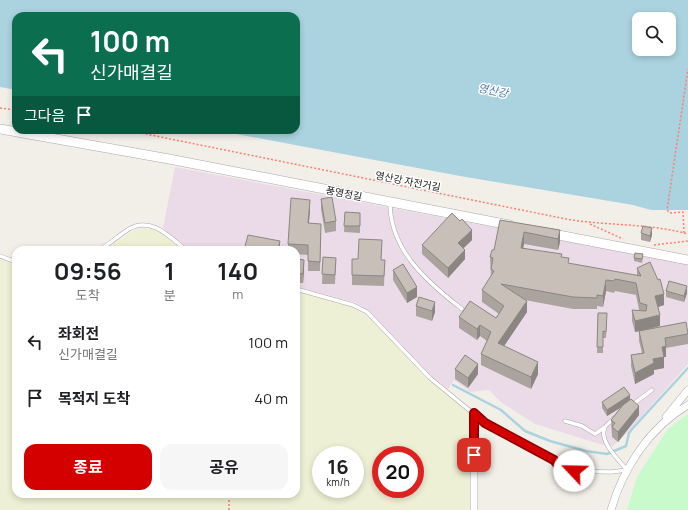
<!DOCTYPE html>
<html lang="ko">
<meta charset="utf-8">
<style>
body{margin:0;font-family:Manrope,"Noto Sans KR",sans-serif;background:#f6f6f6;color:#202124;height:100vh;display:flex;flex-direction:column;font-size:15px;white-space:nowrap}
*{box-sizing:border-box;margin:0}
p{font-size:13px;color:#757577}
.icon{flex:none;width:22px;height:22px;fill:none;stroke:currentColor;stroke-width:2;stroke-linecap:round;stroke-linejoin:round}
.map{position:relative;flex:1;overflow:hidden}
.panel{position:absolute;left:12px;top:246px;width:288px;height:252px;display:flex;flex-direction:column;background:#fff;border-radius:12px;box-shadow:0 2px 6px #0003}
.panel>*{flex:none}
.top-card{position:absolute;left:12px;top:12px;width:288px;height:122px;border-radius:12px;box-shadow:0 2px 6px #0003;background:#0b6e4f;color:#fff;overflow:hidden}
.controls{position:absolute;left:632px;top:12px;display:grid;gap:8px}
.controls a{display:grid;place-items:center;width:44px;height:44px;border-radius:8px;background:#fff;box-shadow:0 2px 6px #0003;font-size:20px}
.speed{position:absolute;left:312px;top:446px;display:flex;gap:8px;font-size:20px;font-weight:700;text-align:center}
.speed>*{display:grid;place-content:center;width:52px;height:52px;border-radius:50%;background:#fff;box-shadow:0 2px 6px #0003;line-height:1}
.speed small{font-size:10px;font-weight:400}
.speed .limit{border:6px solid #d22;background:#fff;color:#111}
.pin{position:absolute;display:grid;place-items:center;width:34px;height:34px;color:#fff;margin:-17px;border-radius:8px;box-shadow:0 2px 6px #0006}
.me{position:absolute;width:44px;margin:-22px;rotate:294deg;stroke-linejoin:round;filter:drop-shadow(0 0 3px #0008)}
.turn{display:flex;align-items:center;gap:14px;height:84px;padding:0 12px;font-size:18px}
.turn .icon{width:52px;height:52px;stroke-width:2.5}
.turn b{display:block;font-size:28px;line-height:34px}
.then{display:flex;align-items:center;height:38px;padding:0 12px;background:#0003;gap:8px;font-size:15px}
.eta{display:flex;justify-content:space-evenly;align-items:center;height:68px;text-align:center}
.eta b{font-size:24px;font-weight:700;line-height:28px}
.cta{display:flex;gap:8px;margin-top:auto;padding:8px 12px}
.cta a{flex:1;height:46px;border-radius:12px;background:#d40000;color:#fff;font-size:16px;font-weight:700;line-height:46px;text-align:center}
.cta a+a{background:#f6f6f6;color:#202124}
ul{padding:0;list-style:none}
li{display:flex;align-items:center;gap:12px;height:56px;padding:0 12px}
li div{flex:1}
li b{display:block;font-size:15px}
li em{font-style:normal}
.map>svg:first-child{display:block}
.industrial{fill:#ebdbe8}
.farmland{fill:#eef0d5;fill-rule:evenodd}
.park{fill:#c8facc}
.water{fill:#aad3df;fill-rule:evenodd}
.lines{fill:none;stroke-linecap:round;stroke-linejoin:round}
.stream{stroke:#aad3df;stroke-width:2.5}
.service-casing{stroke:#a9a9a9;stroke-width:4.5}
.minor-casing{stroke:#a9a9a9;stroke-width:8}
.tertiary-casing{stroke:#a9a9a9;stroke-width:10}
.path{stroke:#fa8072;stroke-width:1.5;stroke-dasharray:2 2;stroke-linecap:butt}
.service{stroke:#fff;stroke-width:3.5}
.minor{stroke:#fff;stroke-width:7}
.tertiary{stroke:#fff;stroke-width:9}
.wall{fill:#aba49e}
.shaded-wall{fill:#8b8681}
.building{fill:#c7bfb8;stroke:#8b8681}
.route-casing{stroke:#8a0000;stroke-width:10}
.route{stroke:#d40000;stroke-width:7}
.labels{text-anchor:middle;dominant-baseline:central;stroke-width:3;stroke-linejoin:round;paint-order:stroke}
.street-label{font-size:10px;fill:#222;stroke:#fff}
.water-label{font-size:11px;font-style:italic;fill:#4a7aab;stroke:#fff}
</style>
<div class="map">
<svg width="688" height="510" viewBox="0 0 688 510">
<rect width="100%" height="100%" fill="#f2efe9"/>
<path class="industrial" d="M 175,167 L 688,264 L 688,364 L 627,433 L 613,446 L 603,445 L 535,424 L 502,403 L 489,390 L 470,392 L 454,380 L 448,389 L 431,376 L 368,310 L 354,302 L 296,287 L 296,250 L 190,250 L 163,228 Z"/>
<path class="farmland" d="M 145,228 L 159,231 L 183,250 L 103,250 L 135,230 Z
M 0,260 L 16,265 L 16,494 L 296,494 L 296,291 L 332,300 L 352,307 L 364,315 L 376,324 L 426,378 L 467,410 L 471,418 L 472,510 L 0,510 ZM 321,455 L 355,455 L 355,489 L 321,489 ZM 381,455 L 415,455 L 415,489 L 381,489 Z"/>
<path class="park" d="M 688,414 L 688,510 L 627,510 L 637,477 L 668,429 Z"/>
<path class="water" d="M 0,0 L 688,0 L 688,210 L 651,210 L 633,205 L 460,176 L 215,130 L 296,130 L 296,16 L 16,16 L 16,90 L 0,87 ZM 639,19 L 669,19 L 669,49 L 639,49 Z"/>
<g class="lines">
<path class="stream" d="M 453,385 L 501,410 L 525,431 L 550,441 L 586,451 L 607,454 L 626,446 L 629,433 L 633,428 L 688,368"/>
<defs>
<path id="service" d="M 390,203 C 390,250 427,282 462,309
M 99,250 C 110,244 119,235 129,229 C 151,216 170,237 186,250
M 0,256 L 16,262
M 296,289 L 353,305 L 367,312 L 430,378 L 485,423 L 554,460 L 563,471 L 611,472 L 627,470 C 619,460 598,441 605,427 C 607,424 612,421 614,418
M 632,405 L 652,390
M 565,421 L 582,426 L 595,434 L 605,427"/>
<path id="minor" d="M 474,413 L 474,510
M 666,417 L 688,390
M 611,510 C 623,468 650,427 688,405"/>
<path id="tertiary" d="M 0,129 L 169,159 L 510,225
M 548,233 L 688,260"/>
</defs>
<use href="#service" class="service-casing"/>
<use href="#minor" class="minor-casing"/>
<use href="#tertiary" class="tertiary-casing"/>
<path class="path" d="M 0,108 L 16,110
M 126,130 L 566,219 C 607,226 648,223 688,234
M 590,224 L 623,239
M 684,233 L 683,212 L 670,213 L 667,210 L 688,69
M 654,245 L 688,241
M 229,510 L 229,494"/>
<use href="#service" class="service"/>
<use href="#minor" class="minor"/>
<use href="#tertiary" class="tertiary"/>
</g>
<path class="wall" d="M 321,199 L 336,221 L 336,231 L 325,233 L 321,209 Z
M 310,210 L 309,223 L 321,233 L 320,271 L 308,271 L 308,255 L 296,254 L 296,250 L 288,250 L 288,244 Z
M 345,212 L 360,213 L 360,233 L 344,232 Z
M 500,220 L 560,230 L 560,242 L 558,250 L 524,244 L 523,248 L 562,257 L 569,264 L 637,276 L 637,268 L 664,305 L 658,307 L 660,326 L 649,329 L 688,333 L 688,344 L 666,348 L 666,357 L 664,357 L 664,368 L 654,370 L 654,374 L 635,384 L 631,366 L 631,355 L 642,353 L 639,341 L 639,331 L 635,332 L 632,321 L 632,310 L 639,310 L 636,295 L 615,291 L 614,293 L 606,291 L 603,307 L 597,306 L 597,309 L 573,309 L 525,300 L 527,312 L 504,346 L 538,374 L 531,389 L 481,365 L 481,354 L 487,341 L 480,336 L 477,340 L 459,328 L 459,317 L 496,318 L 499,314 L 482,302 L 482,290 L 491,277 L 490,257 L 494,250 Z
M 641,233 L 652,235 L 650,242 L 641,240 Z
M 472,240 L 464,248 L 465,259 L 448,278 L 422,254 L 422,245 Z
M 323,257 L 336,258 L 335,284 L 322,284 Z
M 643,257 L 642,263 L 634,261 L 634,258 Z
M 296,259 L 304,269 L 303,283 L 296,283 Z
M 352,259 L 385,260 L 384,286 L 352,285 Z
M 393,270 L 417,297 L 407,303 L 393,280 Z
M 666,291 L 687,293 L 684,302 L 666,297 Z
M 416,306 L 435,312 L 432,321 L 416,316 Z
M 598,313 L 607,320 L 606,338 L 603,338 L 603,353 L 597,353 Z
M 455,369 L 478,374 L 468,388 L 455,379 Z
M 630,400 L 639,415 L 618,442 L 612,437 L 611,420 L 621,407 L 607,416 L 602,408 L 602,402 Z"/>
<path class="shaded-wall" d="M 310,200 L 310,210 L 308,233 L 308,223 Z
M 652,228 L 652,235 L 650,242 L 650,236 Z
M 472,230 L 472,240 L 458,253 L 458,243 Z
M 560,230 L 560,242 L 558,250 L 558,239 Z
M 524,232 L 524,244 L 521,259 L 521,248 Z
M 280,241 L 280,250 L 278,250 Z
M 465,250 L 465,259 L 448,278 L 448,268 Z
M 304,260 L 304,269 L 303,283 L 303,274 Z
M 606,280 L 606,291 L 603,307 L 603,296 Z
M 687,286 L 687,293 L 684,302 L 684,296 Z
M 417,287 L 417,297 L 407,303 L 407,293 Z
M 664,294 L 664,305 L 655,308 L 655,296 Z
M 527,301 L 527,312 L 498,355 L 498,343 Z
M 435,302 L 435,312 L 432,321 L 432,311 Z
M 660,315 L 660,326 L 635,332 L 635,321 Z
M 480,325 L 480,336 L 477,340 L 477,329 Z
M 666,346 L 666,357 L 664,357 L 664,368 L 654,370 L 654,374 L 635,384 L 635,373 L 653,359 L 662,347 Z
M 538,362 L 538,374 L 531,389 L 531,377 Z
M 478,364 L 478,374 L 468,388 L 468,378 Z
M 630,395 L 630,402 L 607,416 L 607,410 Z
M 639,406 L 639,415 L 618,442 L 618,432 Z"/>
<path class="building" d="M 332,197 L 336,221 L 325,223 L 321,199 Z
M 291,198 L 310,200 L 308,223 L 321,224 L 320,262 L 308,261 L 308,245 L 288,244 Z
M 345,212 L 360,213 L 360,226 L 344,226 Z
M 452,213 L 460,221 L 462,219 L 472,230 L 458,243 L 465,250 L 448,268 L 422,245 Z
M 500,220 L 560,230 L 558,239 L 524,232 L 521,248 L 562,254 L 561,257 L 569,258 L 568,263 L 641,276 L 637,268 L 650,262 L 658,280 L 660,279 L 664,294 L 655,296 L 660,315 L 635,321 L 632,310 L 646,311 L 647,305 L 640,303 L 636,283 L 615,279 L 614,281 L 606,280 L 603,296 L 597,295 L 597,298 L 573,297 L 501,284 L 527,301 L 498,343 L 538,362 L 531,377 L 481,354 L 491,332 L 480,325 L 477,329 L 459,317 L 470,301 L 496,318 L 504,306 L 482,290 L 494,271 L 491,269 L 493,258 L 490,257 L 492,250 L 494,250 Z
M 643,226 L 652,228 L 650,236 L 641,233 Z
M 248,235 L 280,241 L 278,250 L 244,250 Z
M 359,239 L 382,240 L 381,260 L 385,260 L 384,276 L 352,275 L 352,259 L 358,259 Z
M 635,253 L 643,254 L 642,259 L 634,258 Z
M 323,257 L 336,258 L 335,275 L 322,274 Z
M 296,259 L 304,260 L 303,274 L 296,273 Z
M 403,264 L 417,287 L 407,293 L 393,270 Z
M 669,281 L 687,286 L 684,296 L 666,291 Z
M 419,297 L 435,302 L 432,311 L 416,306 Z
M 598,313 L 607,313 L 606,332 L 603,331 L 603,347 L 597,347 Z
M 686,322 L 688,334 L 665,338 L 666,346 L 662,347 L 664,357 L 653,359 L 654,363 L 635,373 L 631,355 L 644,353 L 639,331 Z
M 465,355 L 478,364 L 468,378 L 455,369 Z
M 624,387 L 630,395 L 607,410 L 602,402 Z
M 631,399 L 639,406 L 618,432 L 612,427 L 615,423 L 611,420 L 623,405 Z"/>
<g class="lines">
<defs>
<path id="route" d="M 474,455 L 474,413 L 485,423 L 554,460 L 563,471 L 574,471"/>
</defs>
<use href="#route" class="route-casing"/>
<use href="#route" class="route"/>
</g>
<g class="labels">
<g class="street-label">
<text transform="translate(408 181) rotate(11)">영산강 자전거길</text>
<text transform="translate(344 193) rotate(11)">풍영정길</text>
</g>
<g class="water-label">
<text transform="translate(493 90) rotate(11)">영산강</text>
</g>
</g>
</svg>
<div class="controls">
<a><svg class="icon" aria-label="search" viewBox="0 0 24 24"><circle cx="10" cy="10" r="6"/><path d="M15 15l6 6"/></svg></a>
</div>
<div class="speed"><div>16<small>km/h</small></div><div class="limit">20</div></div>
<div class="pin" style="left:474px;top:455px;background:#d93025"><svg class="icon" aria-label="arrive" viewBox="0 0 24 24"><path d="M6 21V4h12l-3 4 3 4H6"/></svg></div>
<svg class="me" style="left:574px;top:471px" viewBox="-20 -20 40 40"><circle r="19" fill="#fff"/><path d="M0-13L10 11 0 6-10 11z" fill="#d40000"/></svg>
<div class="top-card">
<div class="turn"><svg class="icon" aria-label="left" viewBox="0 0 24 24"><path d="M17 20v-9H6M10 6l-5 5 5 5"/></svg><div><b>100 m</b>신가매결길</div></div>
<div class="then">그다음<svg class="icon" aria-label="arrive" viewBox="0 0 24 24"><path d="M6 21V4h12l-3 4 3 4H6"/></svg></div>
</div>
<section class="panel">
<div class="eta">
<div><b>09:56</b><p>도착</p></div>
<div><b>1</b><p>분</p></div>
<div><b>140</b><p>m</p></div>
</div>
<ul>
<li><svg class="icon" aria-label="left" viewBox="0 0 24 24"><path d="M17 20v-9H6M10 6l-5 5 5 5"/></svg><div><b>좌회전</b><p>신가매결길</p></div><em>100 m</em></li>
<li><svg class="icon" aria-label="arrive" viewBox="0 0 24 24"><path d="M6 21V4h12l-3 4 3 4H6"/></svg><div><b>목적지 도착</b></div><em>40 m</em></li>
</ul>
<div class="cta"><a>종료</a><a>공유</a></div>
</section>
</div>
